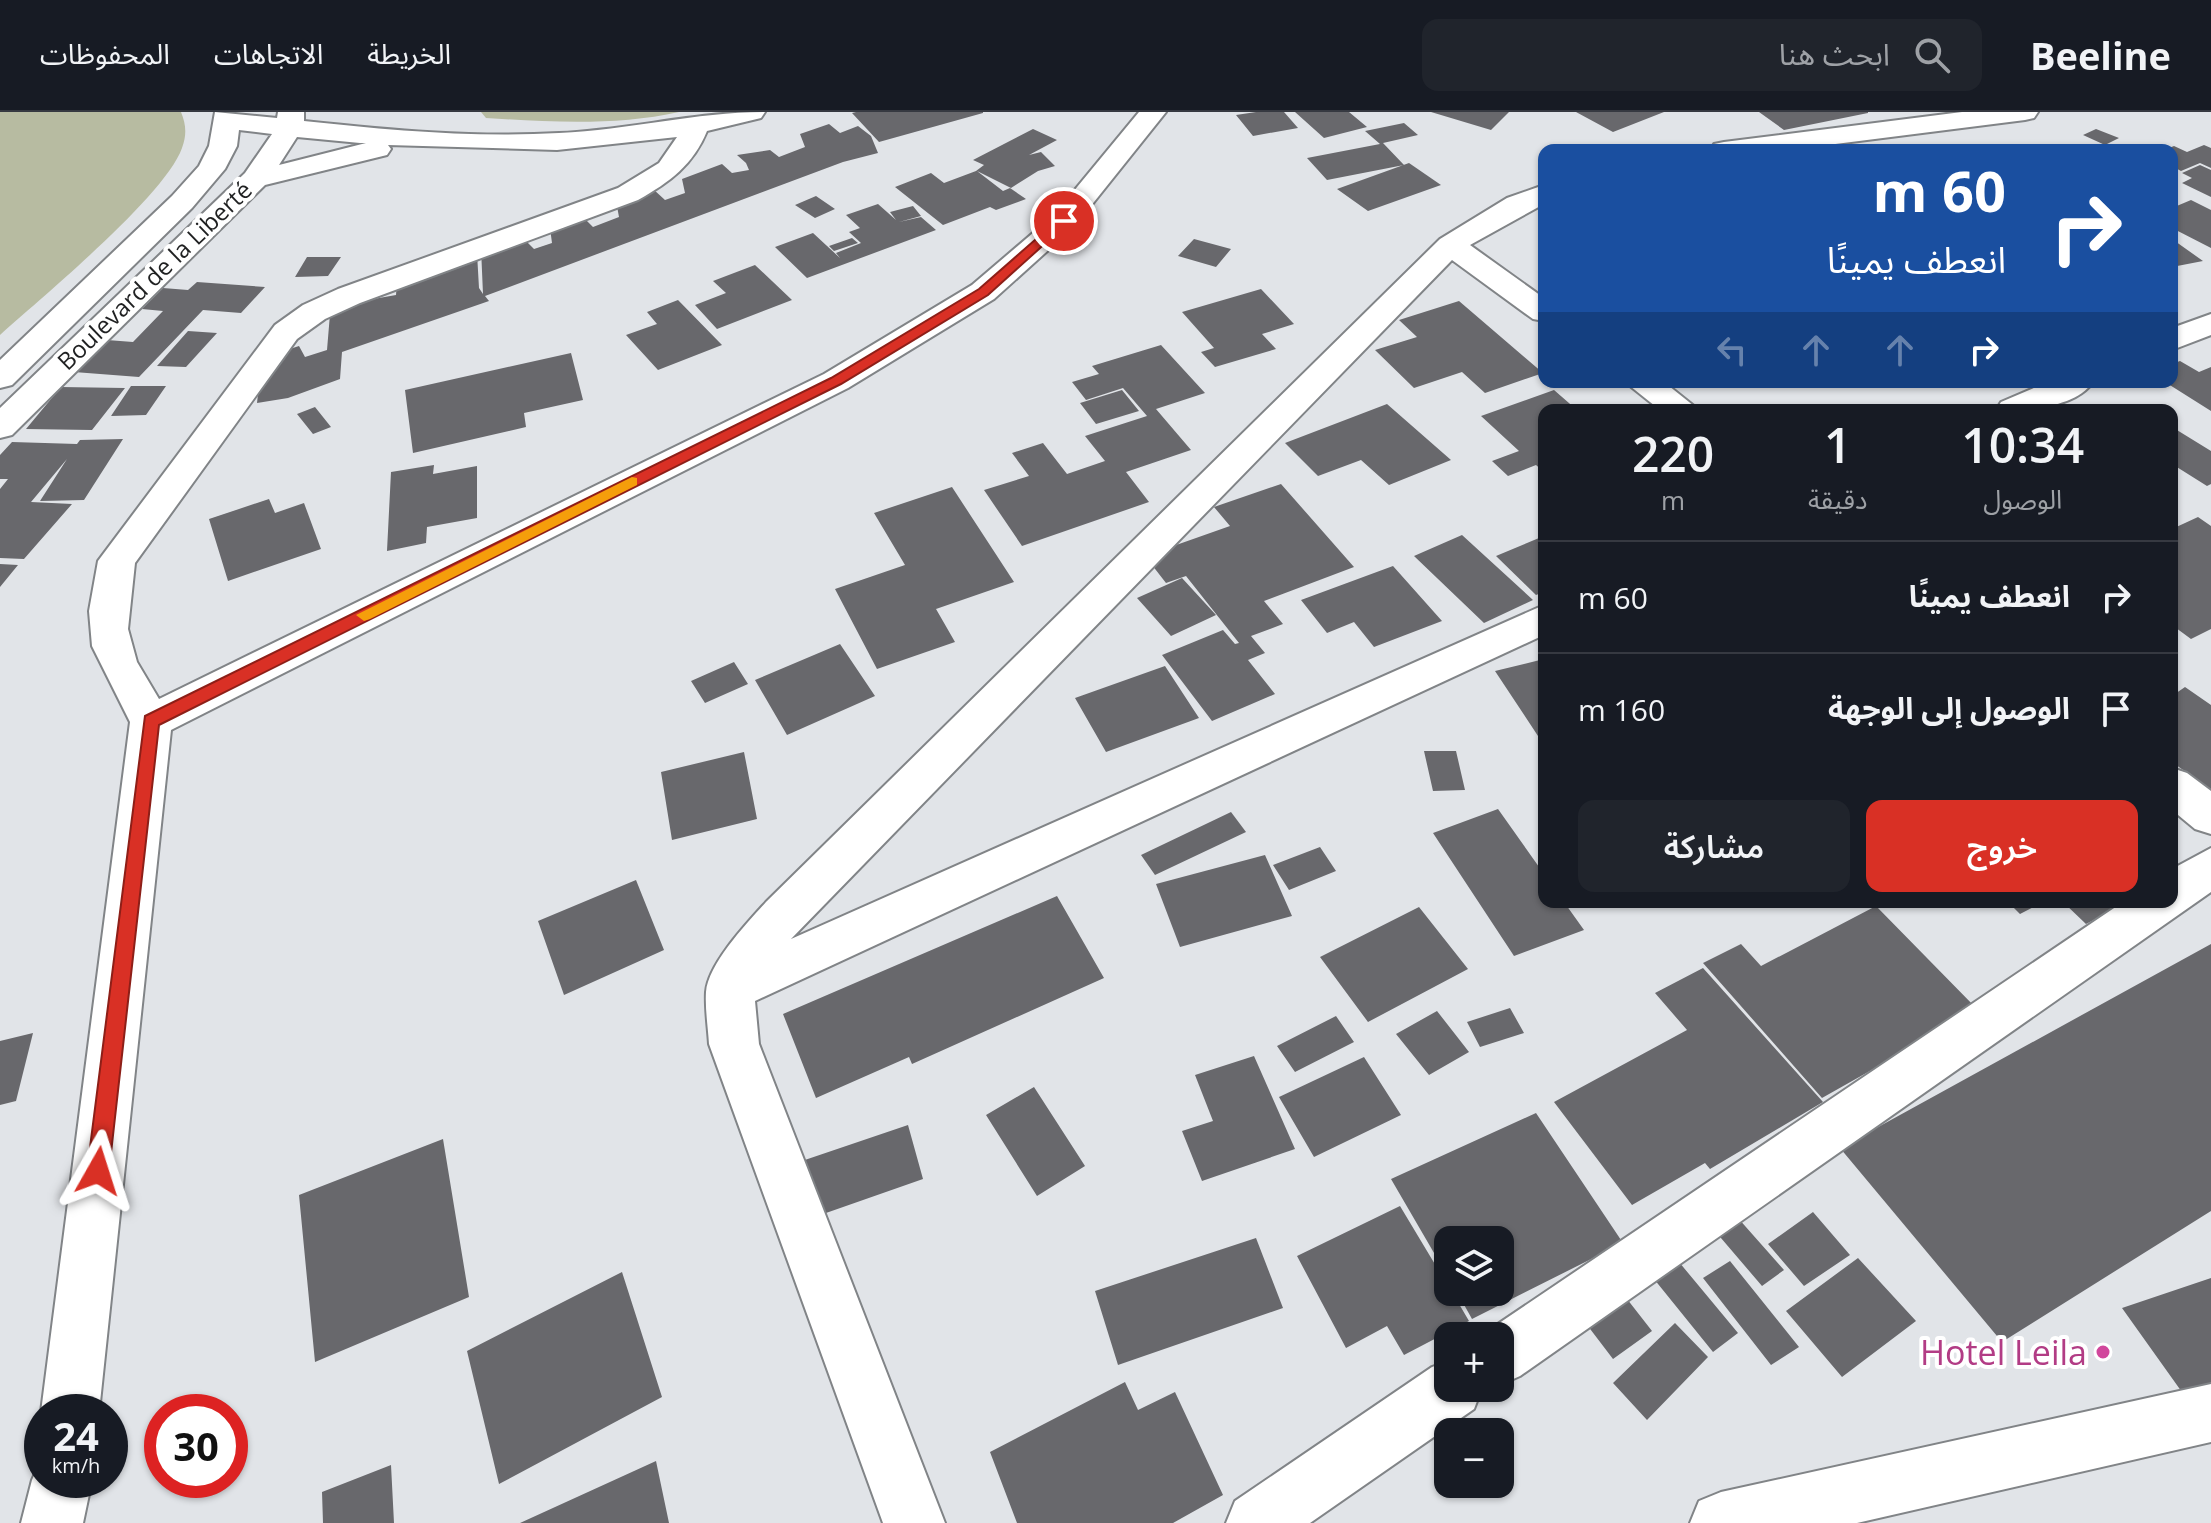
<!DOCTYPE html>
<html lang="ar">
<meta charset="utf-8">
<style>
body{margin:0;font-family:"Open Sans","Noto Sans Arabic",sans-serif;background:#20242c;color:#f1f3f6;direction:rtl;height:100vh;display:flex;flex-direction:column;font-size:30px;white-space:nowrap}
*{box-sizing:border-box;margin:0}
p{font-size:26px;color:#9ea1a6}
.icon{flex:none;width:44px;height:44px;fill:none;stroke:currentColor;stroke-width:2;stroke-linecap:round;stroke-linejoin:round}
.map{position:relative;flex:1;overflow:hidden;direction:ltr}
.side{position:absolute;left:1538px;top:292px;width:640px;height:504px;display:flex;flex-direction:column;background:#171b24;border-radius:16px;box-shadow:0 2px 6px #0004;direction:rtl}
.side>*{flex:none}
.top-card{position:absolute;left:1538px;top:32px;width:640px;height:244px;border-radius:16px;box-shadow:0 2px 6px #0004;direction:rtl;background:#1a4fa0;color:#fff;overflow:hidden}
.fabs{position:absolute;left:1434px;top:1114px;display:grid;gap:16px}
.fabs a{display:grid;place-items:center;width:80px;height:80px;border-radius:16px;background:#171b24;box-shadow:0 2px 6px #0004;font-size:40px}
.speed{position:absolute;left:24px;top:1282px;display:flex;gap:16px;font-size:40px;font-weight:700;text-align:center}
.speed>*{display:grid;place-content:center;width:104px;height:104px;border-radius:50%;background:#171b24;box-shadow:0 2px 6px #0004;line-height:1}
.speed small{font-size:20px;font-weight:400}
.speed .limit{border:12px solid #d22;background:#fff;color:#111}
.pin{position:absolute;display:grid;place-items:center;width:68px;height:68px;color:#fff;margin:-34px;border:4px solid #fff;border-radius:50%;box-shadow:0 2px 8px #0007}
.me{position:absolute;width:88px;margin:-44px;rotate:6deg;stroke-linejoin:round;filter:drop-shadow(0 0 6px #0008)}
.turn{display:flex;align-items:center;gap:28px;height:168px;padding:0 40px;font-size:36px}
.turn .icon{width:104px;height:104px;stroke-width:2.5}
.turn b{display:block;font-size:56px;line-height:68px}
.lanes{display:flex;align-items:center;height:76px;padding:0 40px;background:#0003;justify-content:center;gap:40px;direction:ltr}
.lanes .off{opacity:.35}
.eta{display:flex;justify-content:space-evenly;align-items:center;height:136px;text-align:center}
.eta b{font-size:48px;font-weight:600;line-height:56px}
.cta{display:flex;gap:16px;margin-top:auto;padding:16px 40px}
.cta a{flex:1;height:92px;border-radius:16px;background:#d93025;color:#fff;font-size:32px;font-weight:600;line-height:92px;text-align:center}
.cta a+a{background:#20242c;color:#f1f3f6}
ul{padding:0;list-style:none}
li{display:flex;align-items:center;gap:24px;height:112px;padding:0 40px;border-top:2px solid #363941}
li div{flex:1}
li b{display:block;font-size:30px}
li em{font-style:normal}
header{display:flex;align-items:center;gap:48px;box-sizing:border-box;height:112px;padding:0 40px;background:#171b24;border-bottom:2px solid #363941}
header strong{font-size:38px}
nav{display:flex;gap:44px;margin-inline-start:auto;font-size:28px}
.search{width:560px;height:72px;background:#20242c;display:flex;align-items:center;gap:20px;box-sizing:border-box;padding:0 28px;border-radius:16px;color:#9ea1a6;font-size:30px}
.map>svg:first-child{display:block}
.green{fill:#b7bba1}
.building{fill:#68686c}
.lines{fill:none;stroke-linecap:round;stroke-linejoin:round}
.minor-casing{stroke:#818487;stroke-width:4}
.minor{fill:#fff;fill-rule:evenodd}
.route{fill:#d93025;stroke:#8d1f18;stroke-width:2}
.slow{fill:#f59e0b}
.hotel-dot{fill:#d1479c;stroke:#fff;stroke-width:3}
.labels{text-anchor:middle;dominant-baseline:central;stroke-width:8;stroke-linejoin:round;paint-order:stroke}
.far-street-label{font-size:24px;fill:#1f2021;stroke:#fff}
.near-hotel-label{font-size:34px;fill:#b23c85;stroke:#fff;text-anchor:end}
</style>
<header>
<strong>Beeline</strong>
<div class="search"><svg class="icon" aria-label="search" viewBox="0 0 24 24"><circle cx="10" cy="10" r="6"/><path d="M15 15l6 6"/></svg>ابحث هنا</div>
<nav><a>الخريطة</a><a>الاتجاهات</a><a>المحفوظات</a></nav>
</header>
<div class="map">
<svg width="2211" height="1411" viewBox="0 0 2211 1411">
<rect width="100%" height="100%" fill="#e1e4e8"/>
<path class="green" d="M 0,0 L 181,0 C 186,12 187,23 182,36 C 165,84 42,185 0,223 Z
M 481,0 L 679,0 C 617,14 549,10 486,6 Z"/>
<path class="building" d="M 856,0 L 983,0 L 983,1 L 879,30 L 852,1 Z
M 1256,0 L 1284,0 L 1298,16 L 1253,24 L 1236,3 Z
M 1295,0 L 1349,0 L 1367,15 L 1324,26 Z
M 1431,0 L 1509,0 L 1491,18 Z
M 1576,0 L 1664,0 L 1613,20 Z
M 1759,0 L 1868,0 L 1868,1 L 1784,18 Z
M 1404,11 L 1418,23 L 1383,31 L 1404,53 L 1327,68 L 1307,46 L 1380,32 L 1365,19 Z
M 829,12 L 840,21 L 858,14 L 871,24 L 878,41 L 843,50 L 485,184 L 489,189 L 342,240 L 340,267 L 288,286 L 257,291 L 262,246 L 299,234 L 305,245 L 327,238 L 330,202 L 362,189 L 396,183 L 397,168 L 477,141 L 479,176 L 483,182 L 481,136 L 526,129 L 534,137 L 552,131 L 550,116 L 582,104 L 593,115 L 619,105 L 616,89 L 653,77 L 665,88 L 685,81 L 682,67 L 722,52 L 732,61 L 749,58 L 746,51 L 737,43 L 770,38 L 779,45 L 805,35 L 800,22 Z
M 1033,17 L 1057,28 L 1029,43 L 1041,40 L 1055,54 L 1038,59 L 1011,76 L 977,59 L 1003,79 L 1010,76 L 1026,87 L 996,98 L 990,95 L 943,113 L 895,75 L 931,61 L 944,71 L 976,59 L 984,53 L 973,48 Z
M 2096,17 L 2119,26 L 2105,33 L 2083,23 Z
M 2204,33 L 2211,36 L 2211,56 L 2200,51 L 2181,59 L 2172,54 L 2172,38 L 2164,38 L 2174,34 L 2187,40 Z
M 1409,51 L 1441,73 L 1368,99 L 1337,77 Z
M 2200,53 L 2211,58 L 2211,85 L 2182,71 L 2192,66 L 2182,61 Z
M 816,84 L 835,97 L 815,106 L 795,93 Z
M 2191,88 L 2211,98 L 2211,136 L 2172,116 L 2172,96 Z
M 878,92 L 896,108 L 890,100 L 913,94 L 921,104 L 899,110 L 921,105 L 936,118 L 807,166 L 775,135 L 813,121 L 840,146 L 836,141 L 861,131 L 849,120 L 860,116 L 846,103 Z
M 852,126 L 858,131 L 834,139 L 829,134 Z
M 1194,127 L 1231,137 L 1216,155 L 1178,144 Z
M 2172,127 L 2203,149 L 2172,155 Z
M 307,145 L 341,145 L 328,164 L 295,165 Z
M 755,153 L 792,188 L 717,217 L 695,193 L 726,181 L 713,169 Z
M 197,170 L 265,175 L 241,201 L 203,198 L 139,265 L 74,260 L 107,228 L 133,230 L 163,199 L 142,197 L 163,176 L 188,178 Z
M 1261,177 L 1294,212 L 1262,222 L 1276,237 L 1215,255 L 1201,240 L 1214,236 L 1182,200 Z
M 678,188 L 722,233 L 658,258 L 626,223 L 657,212 L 647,200 Z
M 1459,189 L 1543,261 L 1485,281 L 1462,260 L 1414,276 L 1375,238 L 1417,225 L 1399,208 Z
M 188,219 L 217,221 L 186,255 L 157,254 Z
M 1161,233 L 1205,281 L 1156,297 L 1191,338 L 1126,360 L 1149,390 L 1022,434 L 984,378 L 1029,364 L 1012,341 L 1043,331 L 1067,362 L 1105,349 L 1085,324 L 1147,304 L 1123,276 L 1086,288 L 1072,270 L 1099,262 L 1092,254 Z
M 571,241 L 583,288 L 524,301 L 526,315 L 413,341 L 405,278 Z
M 2180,249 L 2199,260 L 2211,255 L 2211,299 L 2165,270 L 2172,270 L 2172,252 Z
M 131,274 L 166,274 L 146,303 L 111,304 Z
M 61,275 L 125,276 L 92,318 L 26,317 Z
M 1122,278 L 1139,299 L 1096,312 L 1080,291 Z
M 1554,278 L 1577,298 L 1544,298 L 1544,360 L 1536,353 L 1508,364 L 1492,349 L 1519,339 L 1481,304 Z
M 1387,292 L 1451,348 L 1389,373 L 1361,348 L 1318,364 L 1285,331 Z
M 315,295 L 331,315 L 313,322 L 297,302 Z
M 2172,315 L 2211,339 L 2211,372 L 2207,374 L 2172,352 Z
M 123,327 L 84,388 L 40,389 L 67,347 L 31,390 L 72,392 L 24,447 L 0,446 L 0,377 L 8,367 L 0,367 L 0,343 L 12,330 L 77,332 L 80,328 Z
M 434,353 L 433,362 L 477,354 L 477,406 L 427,415 L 426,431 L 387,439 L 391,360 Z
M 1281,372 L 1354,455 L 1264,489 L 1283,512 L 1251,524 L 1265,541 L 1248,548 L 1275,582 L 1212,609 L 1162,543 L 1223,518 L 1235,532 L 1239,531 L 1186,464 L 1166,471 L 1145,444 L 1230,414 L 1214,395 Z
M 952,375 L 1014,470 L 936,497 L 955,530 L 877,557 L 835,477 L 905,453 L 874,401 Z
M 269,387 L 275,401 L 304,391 L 321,437 L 228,469 L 209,407 Z
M 2198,405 L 2211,414 L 2211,517 L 2191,527 L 2172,513 L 2172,417 Z
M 1462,423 L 1533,488 L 1484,511 L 1414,444 Z
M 1539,426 L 1544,430 L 1544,480 L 1536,483 L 1496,444 Z
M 0,452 L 18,453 L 0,475 Z
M 1393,454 L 1442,509 L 1374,535 L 1354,510 L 1327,521 L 1301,488 Z
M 1182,466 L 1216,503 L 1171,524 L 1137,486 Z
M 840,532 L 875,584 L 787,623 L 755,568 Z
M 1544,547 L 1544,623 L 1538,624 L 1495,559 Z
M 734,550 L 748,572 L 705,591 L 691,569 Z
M 1165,554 L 1199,606 L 1106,640 L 1075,586 Z
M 2185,575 L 2211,593 L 2211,678 L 2172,650 L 2172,584 Z
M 1424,639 L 1456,639 L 1465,678 L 1433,679 Z
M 744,640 L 757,707 L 672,728 L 661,660 Z
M 1498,697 L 1544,762 L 1544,790 L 1564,790 L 1584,818 L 1514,844 L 1433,721 Z
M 1231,700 L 1246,720 L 1155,763 L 1141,743 Z
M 1320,735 L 1336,759 L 1289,778 L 1273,753 Z
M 1265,743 L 1292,804 L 1180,835 L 1156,772 Z
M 636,768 L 664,838 L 564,883 L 538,809 Z
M 1057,784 L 1104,866 L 912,952 L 909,945 L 816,986 L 783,902 Z
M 2008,790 L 2043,790 L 2020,802 Z
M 2063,790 L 2129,790 L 2086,812 Z
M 1876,794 L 1978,898 L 1822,986 L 1703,851 L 1741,832 L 1761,854 Z
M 1419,795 L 1468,857 L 1368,910 L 1320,845 Z
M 2211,832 L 2211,1099 L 2002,1230 L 1840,1036 Z
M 1703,856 L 1823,990 L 1710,1057 L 1705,1051 L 1632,1093 L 1554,990 L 1687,918 L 1655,881 Z
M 1510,896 L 1524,921 L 1480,935 L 1467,910 Z
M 1437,899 L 1469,940 L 1429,963 L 1396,922 Z
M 1336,904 L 1354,930 L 1295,960 L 1277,934 Z
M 33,921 L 16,989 L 0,993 L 0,929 Z
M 1254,944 L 1295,1037 L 1202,1069 L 1182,1019 L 1213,1009 L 1195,963 Z
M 1364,945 L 1401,1003 L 1314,1045 L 1279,985 Z
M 1034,975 L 1085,1054 L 1037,1084 L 986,1003 Z
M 1536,1001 L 1623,1131 L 1472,1207 L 1457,1180 L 1500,1180 L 1500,1128 L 1448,1128 L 1448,1165 L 1391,1067 Z
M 908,1013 L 923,1067 L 806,1108 L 793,1052 Z
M 443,1027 L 469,1185 L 315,1250 L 299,1083 Z
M 1400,1094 L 1448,1174 L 1448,1180 L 1452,1180 L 1469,1209 L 1404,1243 L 1387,1214 L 1346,1236 L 1297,1144 Z
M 1730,1097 L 1784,1158 L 1762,1174 L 1709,1112 Z
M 1813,1100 L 1850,1143 L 1804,1174 L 1768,1132 Z
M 1256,1126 L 1283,1196 L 1118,1253 L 1095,1179 Z
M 1858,1146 L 1916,1209 L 1842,1265 L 1786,1199 Z
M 1730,1149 L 1799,1235 L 1771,1253 L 1703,1166 Z
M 1679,1150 L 1738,1221 L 1713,1240 L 1654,1167 Z
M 622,1160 L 662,1285 L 499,1372 L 467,1239 Z
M 2211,1166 L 2211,1282 L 2189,1290 L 2122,1196 Z
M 1620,1178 L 1652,1219 L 1613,1247 L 1581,1205 Z
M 1675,1211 L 1708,1245 L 1647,1308 L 1613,1271 Z
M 1125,1270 L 1138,1298 L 1175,1280 L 1223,1383 L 1173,1411 L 1017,1411 L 990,1340 Z
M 656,1349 L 669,1411 L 520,1411 Z
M 391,1353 L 394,1411 L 323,1411 L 322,1380 Z"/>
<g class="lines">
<defs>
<path id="minor" d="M 215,0 L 277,6 L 278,0 L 304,0 L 304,9 C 388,18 474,26 559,21 C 629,18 696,0 765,0 L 761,6 L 707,19 C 693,53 670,70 638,88 L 360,191 L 325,207 L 297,227 L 135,451 L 128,517 L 137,550 L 159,587 L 824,262 L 972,173 L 1054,103 L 1139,0 L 1166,0 L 1074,115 L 994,187 L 848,276 L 171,618 L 99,1300 L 42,1300 L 42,1304 L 41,1300 L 130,610 L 92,534 L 89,499 L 98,449 L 275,213 L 303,193 L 338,177 L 618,76 L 659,51 L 677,25 L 557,38 L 388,33 L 391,37 L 387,43 L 265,73 L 12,323 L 0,326 L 0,296 L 245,61 L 272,22 L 239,18 L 237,34 L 225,57 L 192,96 L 12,273 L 0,276 L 0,248 L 172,84 L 199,54 L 209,34 ZM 297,25 L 360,31 L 366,31 L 279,53 Z
M 1962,0 L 2038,0 L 2034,6 L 2025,8 L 1788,38 L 1710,38 L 1714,32 L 1724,30 Z
M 1544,73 L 1544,92 L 1470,133 L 1544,186 L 1544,209 L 1533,207 L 1452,148 L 791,827 L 1544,493 L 1544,523 L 755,889 L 759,932 L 945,1411 L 883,1411 L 709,932 C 708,915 705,897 706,880 C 708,852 747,811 766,790 L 1440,127 L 1507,86 Z
M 2211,202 L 2211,223 L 2172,238 L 2172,216 Z
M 1625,270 L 1664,270 L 1699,298 L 1660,298 Z
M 2048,270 L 2093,270 C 2074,297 2025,298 1996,298 L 2001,290 Z
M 2172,656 L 2187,661 L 2211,679 L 2211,722 L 2195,717 L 2172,698 Z
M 2211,736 L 2211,780 L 1520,1264 L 1500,1273 L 1500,1224 L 1480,1224 L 2123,790 L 2172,790 L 2172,757 Z
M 1448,1249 L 1448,1276 L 1482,1276 L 1474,1297 L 1310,1411 L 1226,1411 L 1235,1389 L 1432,1255 Z
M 2211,1272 L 2211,1330 L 1857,1411 L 1690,1411 L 1699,1389 L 1721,1380 Z
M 42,1346 L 42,1368 L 92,1368 L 83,1411 L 21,1411 L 32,1368 Z"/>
</defs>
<use href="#minor" class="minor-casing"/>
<use href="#minor" class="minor"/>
</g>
<path class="route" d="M 1060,106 L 1070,109 L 988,183 L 841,272 L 159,613 L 109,1059 L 105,1066 L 98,1070 L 90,1066 L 87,1059 L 145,604 L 831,266 L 979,177 Z"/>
<path class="slow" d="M 632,365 L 637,366 L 637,373 L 370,507 L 364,509 L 356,503 Z"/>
<circle class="hotel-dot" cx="2103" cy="1240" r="8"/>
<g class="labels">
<g class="far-street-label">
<text transform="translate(154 163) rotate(-44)">Boulevard de la Liberté</text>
</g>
<g class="near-hotel-label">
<text x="2087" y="1240">Hotel Leila</text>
</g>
</g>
</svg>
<div class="fabs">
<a><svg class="icon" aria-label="layers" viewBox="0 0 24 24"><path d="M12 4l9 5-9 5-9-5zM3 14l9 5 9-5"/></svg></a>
<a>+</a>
<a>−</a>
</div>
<div class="speed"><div>24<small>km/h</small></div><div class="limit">30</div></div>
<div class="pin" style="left:1064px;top:109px;background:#d93025"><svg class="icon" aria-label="arrive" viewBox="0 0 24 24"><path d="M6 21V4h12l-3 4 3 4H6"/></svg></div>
<svg class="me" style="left:98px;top:1059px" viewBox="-20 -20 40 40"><path d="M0-17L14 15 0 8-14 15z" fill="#d93025" stroke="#fff" stroke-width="4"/></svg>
<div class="top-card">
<div class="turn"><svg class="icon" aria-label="right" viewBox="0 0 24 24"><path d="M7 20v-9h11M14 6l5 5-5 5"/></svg><div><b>60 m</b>انعطف يمينًا</div></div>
<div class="lanes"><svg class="icon off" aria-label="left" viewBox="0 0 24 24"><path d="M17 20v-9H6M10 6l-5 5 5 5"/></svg><svg class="icon off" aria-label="ahead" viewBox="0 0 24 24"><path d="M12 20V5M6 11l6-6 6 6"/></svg><svg class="icon off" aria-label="ahead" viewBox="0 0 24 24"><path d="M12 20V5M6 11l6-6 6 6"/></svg><svg class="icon" aria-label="right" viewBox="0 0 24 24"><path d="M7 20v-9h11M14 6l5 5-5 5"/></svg></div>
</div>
<section class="side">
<div class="eta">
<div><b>10:34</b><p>الوصول</p></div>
<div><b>1</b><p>دقيقة</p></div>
<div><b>220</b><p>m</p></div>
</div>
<ul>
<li><svg class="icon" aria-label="right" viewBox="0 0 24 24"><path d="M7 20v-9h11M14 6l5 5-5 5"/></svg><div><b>انعطف يمينًا</b></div><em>60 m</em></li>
<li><svg class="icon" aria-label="arrive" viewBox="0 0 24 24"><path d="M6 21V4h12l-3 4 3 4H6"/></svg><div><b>الوصول إلى الوجهة</b></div><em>160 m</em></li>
</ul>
<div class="cta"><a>خروج</a><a>مشاركة</a></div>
</section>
</div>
